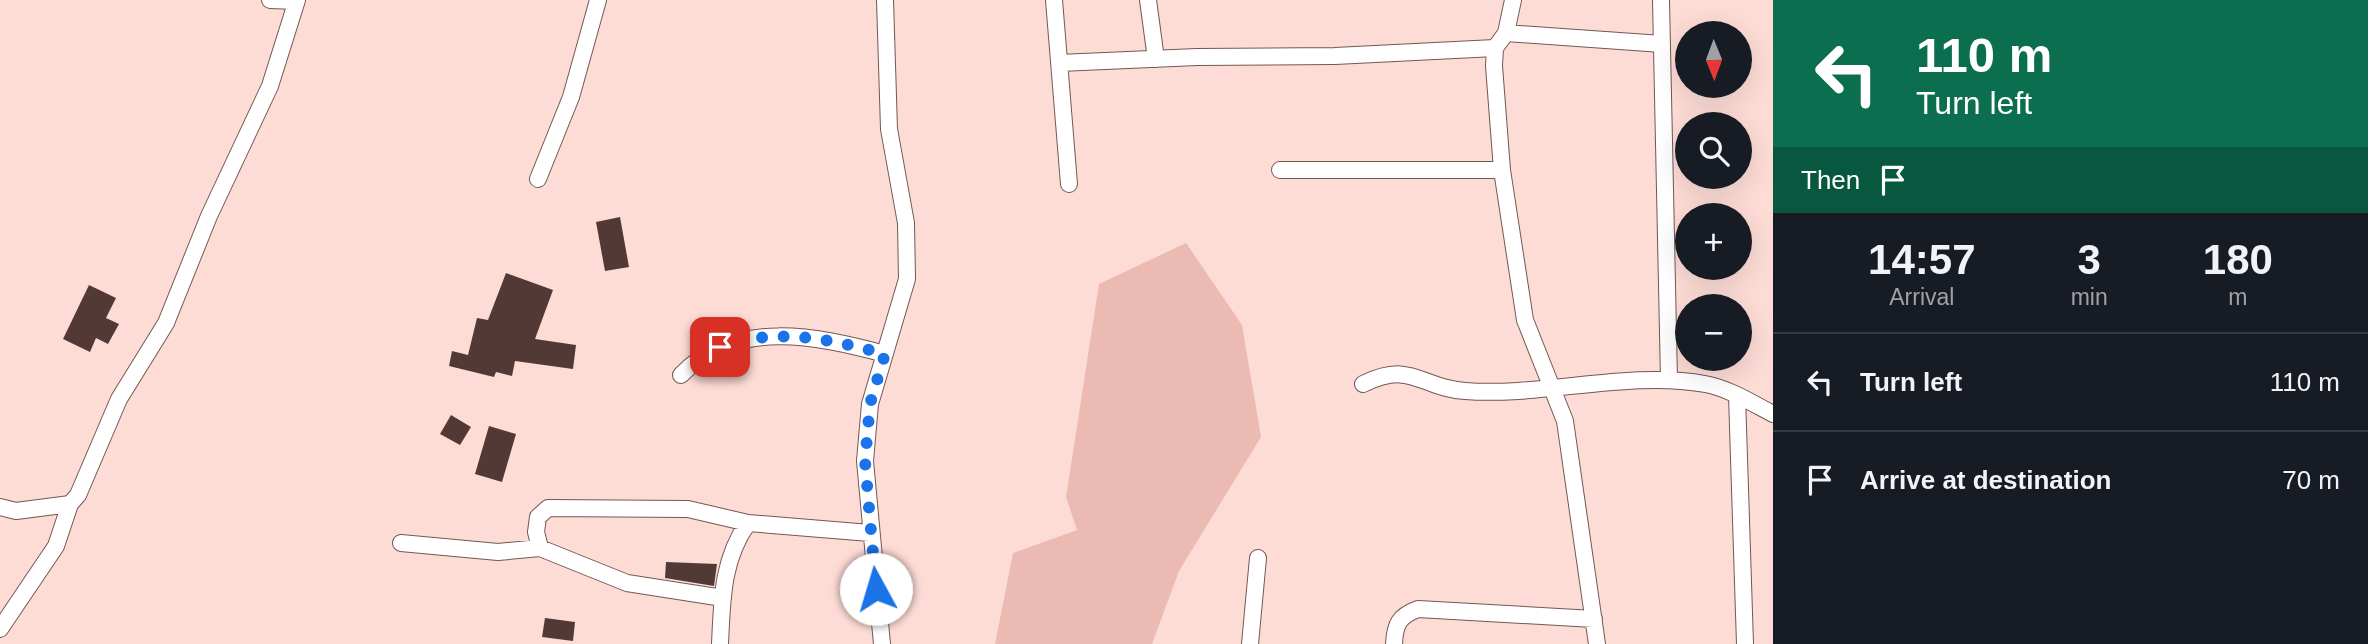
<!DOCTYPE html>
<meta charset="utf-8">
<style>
body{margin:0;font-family:Arial,sans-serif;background:#20242c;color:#f1f3f6;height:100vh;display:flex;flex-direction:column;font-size:26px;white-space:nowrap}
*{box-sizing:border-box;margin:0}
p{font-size:23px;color:#9ea1a6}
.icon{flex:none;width:38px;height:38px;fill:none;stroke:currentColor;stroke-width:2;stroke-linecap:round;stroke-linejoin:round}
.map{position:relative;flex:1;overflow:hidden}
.side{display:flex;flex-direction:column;background:#171b24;width:595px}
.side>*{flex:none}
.guide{background:#0b6e4f;color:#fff;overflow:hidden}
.needle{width:46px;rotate:179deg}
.controls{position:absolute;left:1675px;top:21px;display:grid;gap:14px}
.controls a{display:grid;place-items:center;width:77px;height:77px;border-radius:50%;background:#171b24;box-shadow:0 7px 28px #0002;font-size:35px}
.pin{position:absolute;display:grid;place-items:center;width:60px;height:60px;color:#fff;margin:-30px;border-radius:14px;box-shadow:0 4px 10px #0006}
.me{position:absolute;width:77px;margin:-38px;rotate:354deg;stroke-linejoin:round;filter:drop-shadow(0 0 5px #0008)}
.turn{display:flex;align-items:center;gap:24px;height:147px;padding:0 28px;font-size:32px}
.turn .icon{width:91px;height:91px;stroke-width:2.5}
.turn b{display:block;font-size:49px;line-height:60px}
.then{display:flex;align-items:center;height:66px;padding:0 28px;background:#0003;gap:14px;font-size:26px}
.eta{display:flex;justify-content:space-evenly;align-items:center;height:119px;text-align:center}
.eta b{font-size:42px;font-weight:700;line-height:49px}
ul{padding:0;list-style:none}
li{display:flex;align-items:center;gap:21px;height:98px;padding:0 28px;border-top:2px solid #363941}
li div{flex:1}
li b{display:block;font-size:26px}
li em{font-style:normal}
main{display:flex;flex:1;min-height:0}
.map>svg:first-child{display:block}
.green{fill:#eabab3}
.building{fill:#533935}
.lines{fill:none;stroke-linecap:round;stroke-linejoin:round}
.minor-casing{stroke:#735752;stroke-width:18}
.minor{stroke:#fff;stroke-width:16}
.route{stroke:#1a73e8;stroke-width:12;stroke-dasharray:0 21.6}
</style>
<main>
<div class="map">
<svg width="1773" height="644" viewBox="0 0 1773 644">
<rect width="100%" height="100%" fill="#fedcd6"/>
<path class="green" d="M 1186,243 L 1242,325 L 1261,437 L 1179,571 L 1152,644 L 995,644 L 1013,553 L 1077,530 L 1066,497 L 1099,284 Z"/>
<path class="building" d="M 620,217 L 629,267 L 605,271 L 596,222 Z
M 506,273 L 553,290 L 535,339 L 576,345 L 573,369 L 515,361 L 512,376 L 496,372 L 494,377 L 449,366 L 452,351 L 468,355 L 477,318 L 488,320 Z
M 89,285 L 116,298 L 106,318 L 119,324 L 108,344 L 96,338 L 90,352 L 63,339 Z
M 451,415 L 471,427 L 460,445 L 440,434 Z
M 489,426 L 516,434 L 502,482 L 475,474 Z
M 666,562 L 717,564 L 714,586 L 665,578 Z
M 545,618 L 575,622 L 573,641 L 542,637 Z"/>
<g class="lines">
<defs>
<path id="minor" d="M 270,0 L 296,1
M 1054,0 L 1069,184
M 1148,0 L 1156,59
M 1513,0 L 1506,33 L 1495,48 L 1494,66 L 1502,170 L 1525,320 L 1565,421 L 1597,644
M 1661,0 L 1669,380
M 1506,33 L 1662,44
M 1059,63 L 1197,57 L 1335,56 L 1495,48
M 1280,170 L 1502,170
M 538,179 L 571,97 L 598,0
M 681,375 C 736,318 817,336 885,354
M 1363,384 C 1412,360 1420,388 1465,391 C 1543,397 1629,370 1705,384 C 1728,388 1752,403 1773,414
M 1737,396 L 1745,644
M 0,507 L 16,511 L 70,504
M 401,543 L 498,552 L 540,548 L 627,583 L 723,598
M 540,548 L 536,532 L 538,517 L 548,508 L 688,509 L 748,523
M 0,629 L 56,546 L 70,504 L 78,495 L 119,399 L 166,323 L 209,216 L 270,86 L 297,0
M 720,644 C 722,601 722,559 748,523 L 870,533
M 882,644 L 865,461 L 870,404 L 907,279 L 906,223 L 889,129 L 885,0
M 1250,644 L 1258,558
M 1394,644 C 1395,624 1399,616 1418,609 L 1594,619"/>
</defs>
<use href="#minor" class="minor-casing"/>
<use href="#minor" class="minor"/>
</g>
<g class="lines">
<path class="route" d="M 720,347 C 776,327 829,339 885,354 L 870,404 L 865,461 L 876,589"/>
</g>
</svg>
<div class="controls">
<a><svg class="needle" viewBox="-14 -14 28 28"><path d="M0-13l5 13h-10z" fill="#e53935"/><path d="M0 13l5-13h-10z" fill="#9ea1a6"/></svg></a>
<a><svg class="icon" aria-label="search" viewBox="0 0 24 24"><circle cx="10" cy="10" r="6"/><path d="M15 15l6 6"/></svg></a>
<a>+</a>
<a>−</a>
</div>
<div class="pin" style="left:720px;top:347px;background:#d93025"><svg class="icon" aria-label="arrive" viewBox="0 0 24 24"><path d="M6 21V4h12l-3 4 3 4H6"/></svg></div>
<svg class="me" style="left:876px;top:589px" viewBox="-20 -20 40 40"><circle r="19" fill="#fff"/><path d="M0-13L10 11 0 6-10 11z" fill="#1a73e8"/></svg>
</div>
<section class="side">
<div class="guide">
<div class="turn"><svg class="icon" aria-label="left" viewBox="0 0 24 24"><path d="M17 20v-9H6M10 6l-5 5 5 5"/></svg><div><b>110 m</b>Turn left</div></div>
<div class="then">Then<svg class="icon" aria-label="arrive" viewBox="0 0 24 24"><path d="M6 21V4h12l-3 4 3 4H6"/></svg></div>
</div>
<div class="eta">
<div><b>14:57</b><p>Arrival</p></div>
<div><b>3</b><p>min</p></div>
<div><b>180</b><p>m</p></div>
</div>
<ul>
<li><svg class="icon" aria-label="left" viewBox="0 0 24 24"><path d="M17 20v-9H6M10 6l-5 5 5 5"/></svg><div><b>Turn left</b></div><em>110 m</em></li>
<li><svg class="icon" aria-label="arrive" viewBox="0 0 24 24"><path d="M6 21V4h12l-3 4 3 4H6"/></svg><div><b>Arrive at destination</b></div><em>70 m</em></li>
</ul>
</section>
</main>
